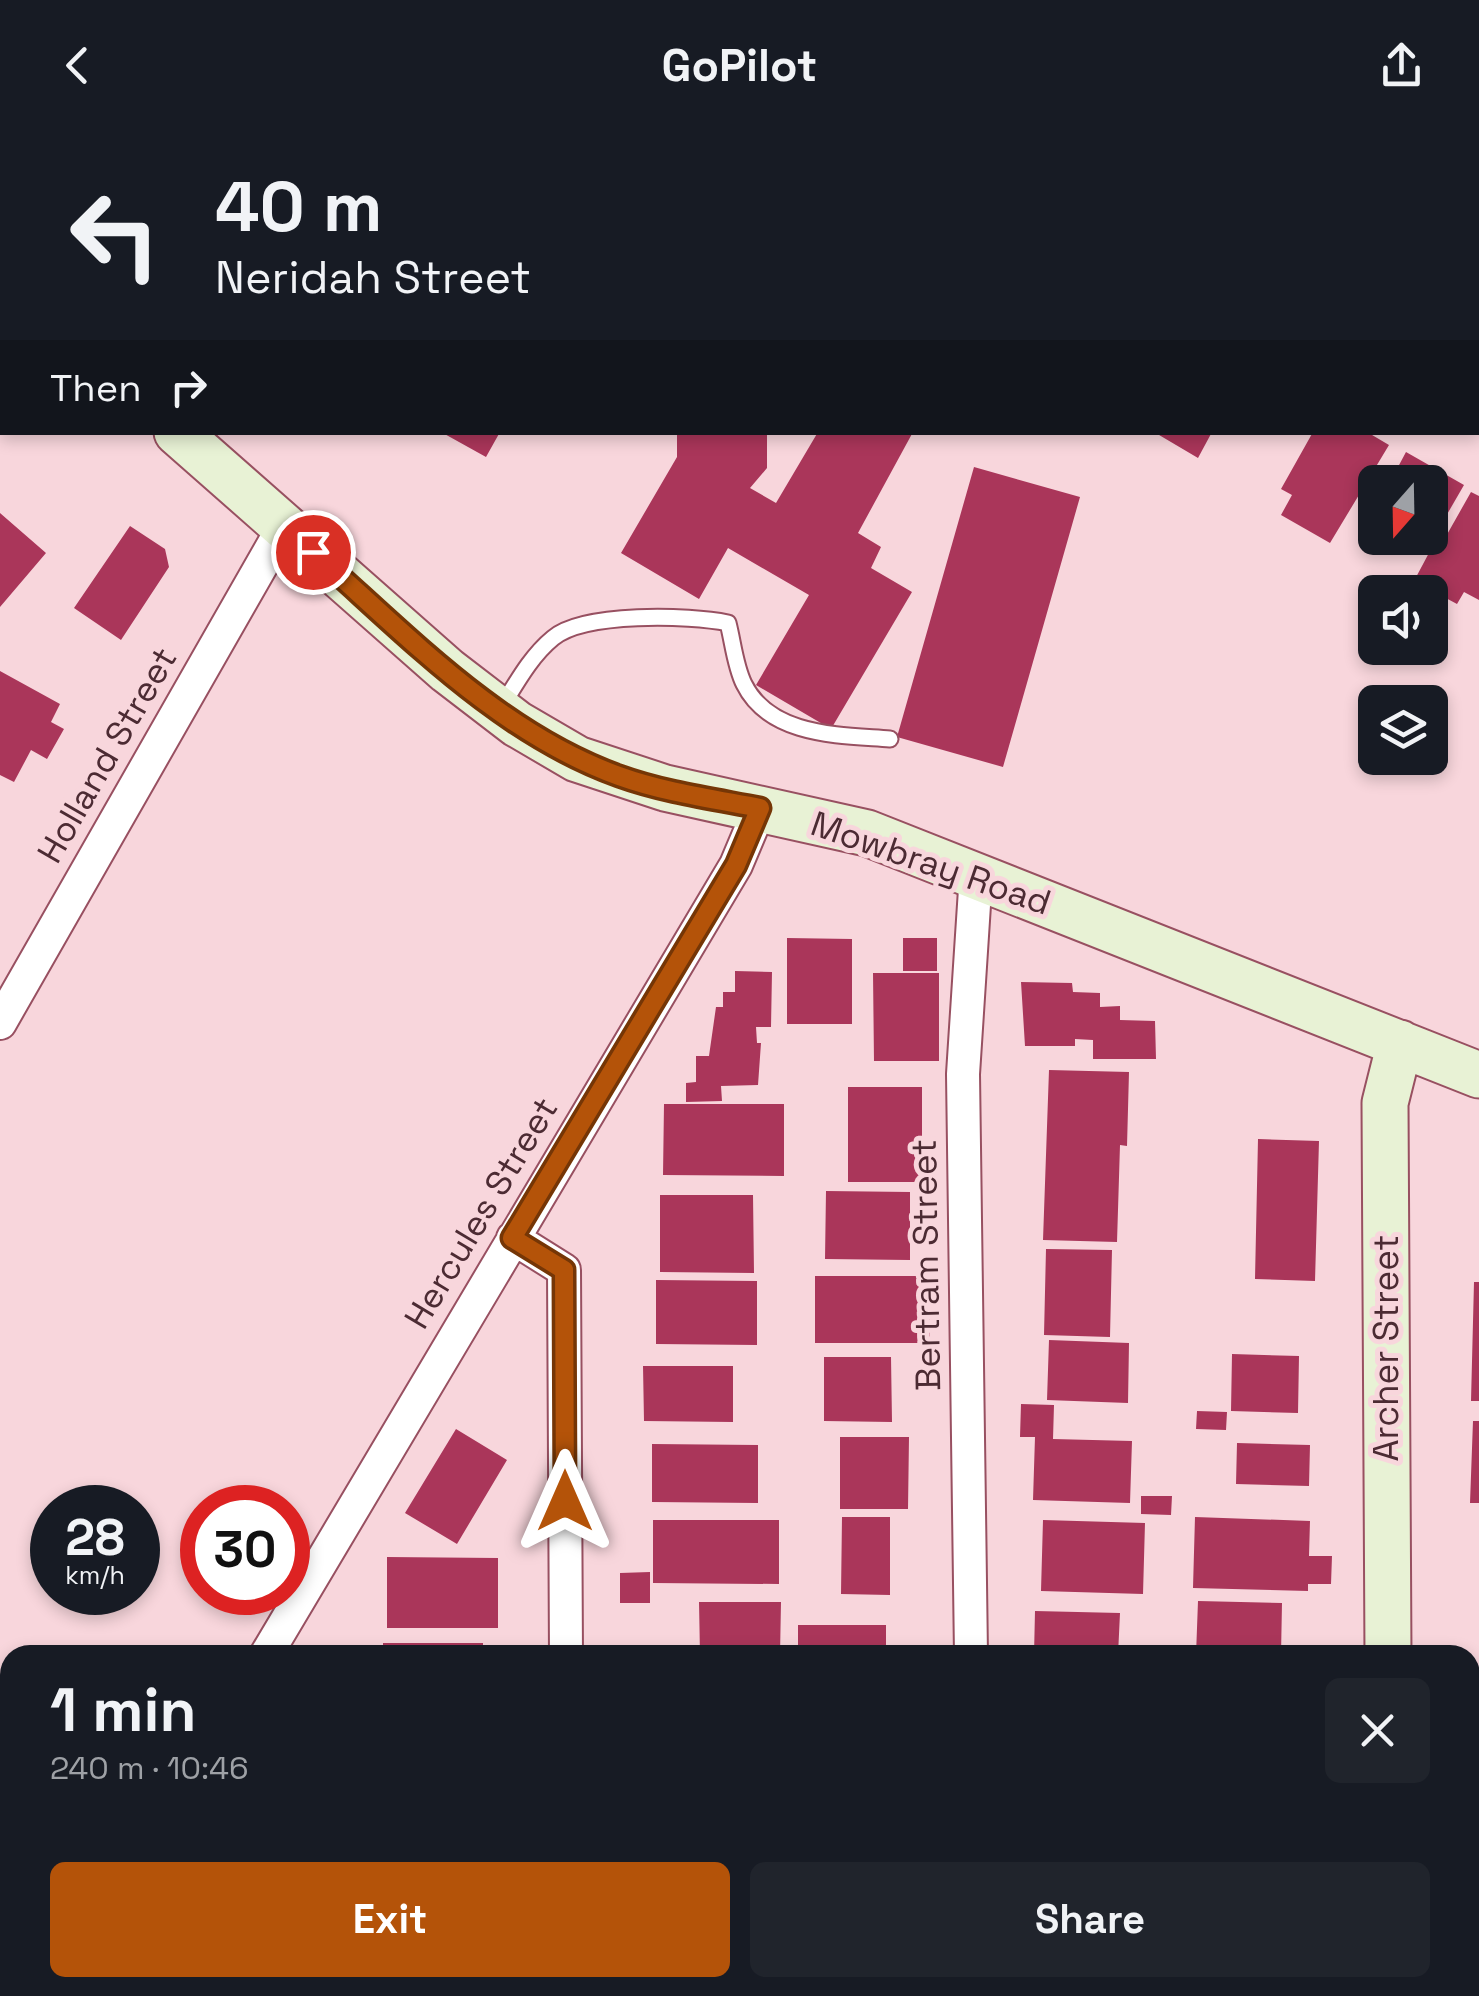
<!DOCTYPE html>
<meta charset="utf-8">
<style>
body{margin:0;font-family:"Space Grotesk",sans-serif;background:#20242c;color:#f1f3f6;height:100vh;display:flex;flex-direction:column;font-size:38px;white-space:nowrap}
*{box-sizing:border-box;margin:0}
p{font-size:32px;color:#9ea1a6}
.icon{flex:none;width:55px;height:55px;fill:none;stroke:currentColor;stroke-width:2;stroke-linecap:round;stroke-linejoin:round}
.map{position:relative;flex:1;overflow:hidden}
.sheet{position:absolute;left:0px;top:1515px;width:1480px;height:352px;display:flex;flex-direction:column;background:#171b24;border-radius:30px 30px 0 0;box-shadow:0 5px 15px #0003}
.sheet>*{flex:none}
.top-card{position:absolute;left:0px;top:0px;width:1480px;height:305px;box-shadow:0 5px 15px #0003;background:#171b24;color:#f1f3f6;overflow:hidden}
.needle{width:65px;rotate:200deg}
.buttons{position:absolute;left:1358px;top:335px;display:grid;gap:20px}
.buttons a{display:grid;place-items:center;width:90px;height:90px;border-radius:15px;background:#171b24;box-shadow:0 5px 15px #0003;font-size:50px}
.speed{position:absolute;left:30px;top:1355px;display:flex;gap:20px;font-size:50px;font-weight:700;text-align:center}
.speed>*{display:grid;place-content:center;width:130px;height:130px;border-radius:50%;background:#171b24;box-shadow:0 5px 15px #0003;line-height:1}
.speed small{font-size:25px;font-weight:400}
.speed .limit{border:15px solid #d22;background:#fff;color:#111}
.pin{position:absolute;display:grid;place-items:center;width:85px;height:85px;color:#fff;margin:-42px;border:5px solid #fff;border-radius:50%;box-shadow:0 2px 10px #0007}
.me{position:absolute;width:110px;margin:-55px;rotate:0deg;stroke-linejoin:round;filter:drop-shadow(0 0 8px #0008)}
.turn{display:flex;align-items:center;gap:35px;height:210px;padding:0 50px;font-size:45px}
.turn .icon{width:130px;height:130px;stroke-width:2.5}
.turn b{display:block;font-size:70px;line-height:85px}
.then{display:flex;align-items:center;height:95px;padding:0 50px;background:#0003;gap:20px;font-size:38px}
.round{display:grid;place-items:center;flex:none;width:105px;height:105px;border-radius:15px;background:#20242c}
.summary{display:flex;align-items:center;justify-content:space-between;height:170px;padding:0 50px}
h1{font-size:60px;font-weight:600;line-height:75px}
.primary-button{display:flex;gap:20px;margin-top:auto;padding:20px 50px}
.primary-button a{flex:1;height:115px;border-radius:15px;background:#b45309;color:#fff;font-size:40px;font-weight:600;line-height:115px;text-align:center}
.primary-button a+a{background:#20242c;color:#f1f3f6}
header{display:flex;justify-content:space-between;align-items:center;height:130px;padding:0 50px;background:#171b24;font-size:45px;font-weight:600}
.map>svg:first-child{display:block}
.building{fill:#aa365a}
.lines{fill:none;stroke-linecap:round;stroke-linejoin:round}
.service-casing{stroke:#985061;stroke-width:19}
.minor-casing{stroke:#985061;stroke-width:36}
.secondary-casing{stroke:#985061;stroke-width:49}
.service{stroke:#fff;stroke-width:15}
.minor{stroke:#fff;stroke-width:32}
.secondary{stroke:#e8f2d5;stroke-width:45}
.route-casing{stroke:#753606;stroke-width:25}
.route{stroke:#b45309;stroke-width:18}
.labels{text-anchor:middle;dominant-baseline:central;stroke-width:10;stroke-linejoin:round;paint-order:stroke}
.street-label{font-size:35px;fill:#4c2b33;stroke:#f8d6dc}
</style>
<header><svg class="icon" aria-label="back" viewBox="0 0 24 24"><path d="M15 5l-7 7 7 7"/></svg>GoPilot<svg class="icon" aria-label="share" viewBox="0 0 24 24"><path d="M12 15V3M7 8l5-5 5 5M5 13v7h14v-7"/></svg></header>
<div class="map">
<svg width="1479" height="1866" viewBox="0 0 1479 1866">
<rect width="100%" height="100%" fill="#f8d6dc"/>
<path class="building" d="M 441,302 L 500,302 L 486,327 Z
M 677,302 L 767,302 L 767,338 L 750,358 L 776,373 L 818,302 L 913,302 L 858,403 L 881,417 L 871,438 L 912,462 L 831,599 L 756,555 L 809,465 L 728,418 L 699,469 L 621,423 L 677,327 Z
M 1154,302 L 1212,302 L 1198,328 Z
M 1313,302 L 1367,302 L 1389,315 L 1330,413 L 1281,385 L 1292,365 L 1281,359 Z
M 1406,322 L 1464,355 L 1427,419 L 1406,408 L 1430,408 L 1430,352 L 1390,352 Z
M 974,337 L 1080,367 L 1003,637 L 897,607 Z
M 1471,362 L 1479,366 L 1479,470 L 1464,462 L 1457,474 L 1414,451 L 1430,421 L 1436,424 Z
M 0,383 L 46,423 L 0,477 Z
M 130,396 L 165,419 L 169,437 L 121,510 L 74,478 Z
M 0,541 L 60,574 L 51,592 L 64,599 L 47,629 L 31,620 L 14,652 L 0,645 Z
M 787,808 L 852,809 L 852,894 L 787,894 Z
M 903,808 L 937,808 L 937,841 L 903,841 Z
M 735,841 L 772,842 L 771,897 L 756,897 L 757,913 L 761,913 L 758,955 L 721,956 L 722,971 L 686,972 L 686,953 L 696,952 L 696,926 L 709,926 L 716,877 L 723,877 L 723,862 L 735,862 Z
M 873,843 L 939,843 L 939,931 L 874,931 Z
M 1021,852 L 1072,853 L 1073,862 L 1100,863 L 1100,877 L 1120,876 L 1120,890 L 1155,891 L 1156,929 L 1093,929 L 1093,910 L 1075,909 L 1075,916 L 1025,916 Z
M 1049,940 L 1129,942 L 1127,1016 L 1120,1015 L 1117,1112 L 1043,1110 Z
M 848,957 L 922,957 L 922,1052 L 848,1052 Z
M 664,974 L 784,974 L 784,1046 L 663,1045 Z
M 1258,1009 L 1319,1011 L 1315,1151 L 1255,1149 Z
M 826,1061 L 910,1062 L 910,1130 L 825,1129 Z
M 660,1065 L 753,1065 L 754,1143 L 660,1142 Z
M 1046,1119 L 1112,1120 L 1110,1207 L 1044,1205 Z
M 815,1146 L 929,1146 L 930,1213 L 815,1213 Z
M 656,1150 L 757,1151 L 757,1215 L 656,1214 Z
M 1474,1152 L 1479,1152 L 1479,1271 L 1471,1271 Z
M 1049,1210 L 1129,1213 L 1128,1273 L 1047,1270 Z
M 1232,1224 L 1299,1226 L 1298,1283 L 1231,1281 Z
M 824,1227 L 891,1227 L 892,1292 L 824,1291 Z
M 643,1236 L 733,1236 L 733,1292 L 644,1291 Z
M 1021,1274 L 1054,1275 L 1053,1309 L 1132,1311 L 1130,1373 L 1033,1370 L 1035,1307 L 1020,1307 Z
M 1197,1281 L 1227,1282 L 1226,1300 L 1196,1299 Z
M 1473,1291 L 1479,1291 L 1479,1373 L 1470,1373 Z
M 456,1299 L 507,1330 L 457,1414 L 405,1383 Z
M 840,1307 L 909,1307 L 908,1379 L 840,1379 Z
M 1237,1313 L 1310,1315 L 1309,1356 L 1236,1354 Z
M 652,1314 L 758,1315 L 758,1373 L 652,1372 Z
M 1141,1366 L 1172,1366 L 1171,1385 L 1141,1384 Z
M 842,1387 L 890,1387 L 890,1465 L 841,1464 Z
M 1195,1387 L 1310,1391 L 1309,1426 L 1332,1426 L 1331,1454 L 1308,1454 L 1308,1461 L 1193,1458 Z
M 653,1390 L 779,1390 L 779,1454 L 653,1453 Z
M 1043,1390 L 1145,1393 L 1143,1464 L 1041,1461 Z
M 387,1427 L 498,1428 L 498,1498 L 387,1498 Z
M 650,1442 L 650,1473 L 620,1473 L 620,1443 Z
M 1198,1471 L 1282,1473 L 1281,1525 L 1196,1525 Z
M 699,1472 L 781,1472 L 780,1525 L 700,1525 Z
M 1035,1481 L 1120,1483 L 1118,1525 L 1034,1525 Z
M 798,1495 L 886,1495 L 886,1525 L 798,1525 Z
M 383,1513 L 483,1513 L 483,1525 L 383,1525 Z
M 156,1858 L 272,1858 L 272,1864 L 156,1864 Z
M 368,1858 L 494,1858 L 494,1865 L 368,1864 Z
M 671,1858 L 707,1858 L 707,1866 L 671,1866 Z
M 1047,1858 L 1152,1858 L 1152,1866 L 1047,1866 Z
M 1194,1858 L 1300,1858 L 1300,1866 L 1194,1866 Z"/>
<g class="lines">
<defs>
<path id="service" d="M 502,576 C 517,552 531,526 553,508 C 584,482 689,485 728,493 C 733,512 735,536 744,554 C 770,607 841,605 890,609"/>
<path id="minor" d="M 1066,0 L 1070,2
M 1478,234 L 1479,235
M 0,893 L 284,396
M 513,1108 L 564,1140 L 566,1525
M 266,1525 L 736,735 L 760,678
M 971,1525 L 963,944 L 976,744
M 568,1858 L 568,1866
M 975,1858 L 975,1866
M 65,1866 L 70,1858"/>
<path id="secondary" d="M 0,146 L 2,148
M 177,302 L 448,541 L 517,594 L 577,629 L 665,658 L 867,703 L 1479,945
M 1388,1525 L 1385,973 L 1400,913
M 1390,1858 L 1390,1866"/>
</defs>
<use href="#service" class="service-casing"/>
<use href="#minor" class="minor-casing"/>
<use href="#secondary" class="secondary-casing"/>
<use href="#service" class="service"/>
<use href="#minor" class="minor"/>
<use href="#secondary" class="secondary"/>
</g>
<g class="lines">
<defs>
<path id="route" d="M 313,422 C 407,505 499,603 619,646 C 663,662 713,669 760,678 L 736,735 L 512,1108 L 564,1140 L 565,1371"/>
</defs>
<use href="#route" class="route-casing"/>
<use href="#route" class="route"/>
</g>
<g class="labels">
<g class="street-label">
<text transform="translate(107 625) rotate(-60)">Holland Street</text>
<text transform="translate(931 733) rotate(19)">Mowbray Road</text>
<text transform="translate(481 1083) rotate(-59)">Hercules Street</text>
<text transform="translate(926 1135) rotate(-91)">Bertram Street</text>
<text transform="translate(1386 1218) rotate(-90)">Archer Street</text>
</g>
</g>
</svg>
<div class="buttons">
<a><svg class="needle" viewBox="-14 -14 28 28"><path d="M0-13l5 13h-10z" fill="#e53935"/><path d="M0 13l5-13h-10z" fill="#9ea1a6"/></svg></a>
<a><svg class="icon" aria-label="sound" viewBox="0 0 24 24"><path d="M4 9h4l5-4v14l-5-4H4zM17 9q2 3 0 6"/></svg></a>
<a><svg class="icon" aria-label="layers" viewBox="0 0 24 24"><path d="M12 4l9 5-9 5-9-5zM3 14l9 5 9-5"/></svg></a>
</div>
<div class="speed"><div>28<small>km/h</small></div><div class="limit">30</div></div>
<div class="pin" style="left:313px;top:422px;background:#d93025"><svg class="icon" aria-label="arrive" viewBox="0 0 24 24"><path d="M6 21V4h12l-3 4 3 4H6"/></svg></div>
<svg class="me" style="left:565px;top:1371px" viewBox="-20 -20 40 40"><path d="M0-17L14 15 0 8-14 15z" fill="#b45309" stroke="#fff" stroke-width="4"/></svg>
<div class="top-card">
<div class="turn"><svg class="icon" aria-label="left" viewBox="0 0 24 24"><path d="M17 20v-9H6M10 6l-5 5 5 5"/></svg><div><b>40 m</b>Neridah Street</div></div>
<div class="then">Then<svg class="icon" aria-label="right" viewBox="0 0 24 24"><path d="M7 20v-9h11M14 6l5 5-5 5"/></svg></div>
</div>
<section class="sheet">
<div class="summary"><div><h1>1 min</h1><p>240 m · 10:46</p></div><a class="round"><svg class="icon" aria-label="close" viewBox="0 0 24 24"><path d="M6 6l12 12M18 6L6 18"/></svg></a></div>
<div class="primary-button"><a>Exit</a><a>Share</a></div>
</section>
</div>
